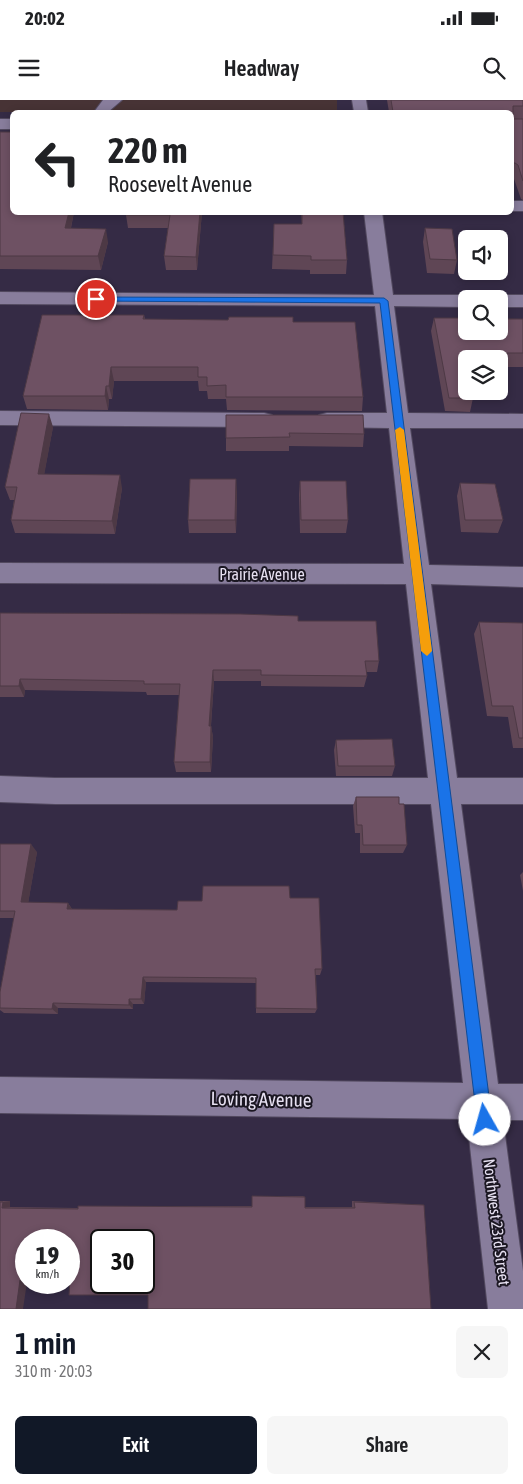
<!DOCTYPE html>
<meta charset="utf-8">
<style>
body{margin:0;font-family:"Asap Condensed",sans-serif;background:#f6f6f6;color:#202124;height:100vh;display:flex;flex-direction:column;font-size:19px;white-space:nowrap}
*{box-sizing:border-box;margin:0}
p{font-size:16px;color:#757577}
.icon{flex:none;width:28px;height:28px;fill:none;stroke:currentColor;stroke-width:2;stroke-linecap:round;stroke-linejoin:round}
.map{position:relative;height:1209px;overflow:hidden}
.details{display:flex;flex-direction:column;background:#fff;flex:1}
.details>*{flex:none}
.top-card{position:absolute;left:10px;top:10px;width:504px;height:105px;border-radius:8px;box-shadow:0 2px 8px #0003;background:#fff;color:#202124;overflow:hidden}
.tools{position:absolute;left:458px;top:130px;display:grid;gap:10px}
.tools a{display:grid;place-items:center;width:50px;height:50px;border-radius:8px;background:#fff;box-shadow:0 2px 8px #0003;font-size:25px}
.speed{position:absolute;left:15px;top:1129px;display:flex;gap:10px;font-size:25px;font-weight:700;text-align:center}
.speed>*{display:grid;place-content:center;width:65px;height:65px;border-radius:50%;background:#fff;box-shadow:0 2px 8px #0003;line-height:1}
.speed small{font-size:12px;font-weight:400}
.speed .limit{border:2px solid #111;border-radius:8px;background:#fff;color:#111}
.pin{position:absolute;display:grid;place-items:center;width:42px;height:42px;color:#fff;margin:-21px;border:2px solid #fff;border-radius:50%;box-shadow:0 1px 5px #0007}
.me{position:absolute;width:55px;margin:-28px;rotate:353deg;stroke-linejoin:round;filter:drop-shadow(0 0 4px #0008)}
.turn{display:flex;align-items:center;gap:18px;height:105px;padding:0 15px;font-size:22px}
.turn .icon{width:65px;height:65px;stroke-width:2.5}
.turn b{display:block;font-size:35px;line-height:42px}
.round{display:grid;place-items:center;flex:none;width:52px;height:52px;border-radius:8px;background:#f6f6f6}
.summary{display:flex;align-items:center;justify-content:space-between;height:85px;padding:0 15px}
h1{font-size:30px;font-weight:600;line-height:38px;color:#111827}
.cta{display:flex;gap:10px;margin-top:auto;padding:10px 15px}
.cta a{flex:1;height:58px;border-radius:8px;background:#111827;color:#fff;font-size:20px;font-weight:600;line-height:58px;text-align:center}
.cta a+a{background:#f6f6f6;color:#202124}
.status{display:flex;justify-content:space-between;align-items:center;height:35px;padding:0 25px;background:#fff;direction:ltr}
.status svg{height:14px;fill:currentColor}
header{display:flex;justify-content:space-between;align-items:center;height:65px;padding:0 15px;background:#fff;font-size:22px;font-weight:600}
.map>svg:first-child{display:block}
.education{fill:#473335}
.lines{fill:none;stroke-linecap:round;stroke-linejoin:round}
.minor-casing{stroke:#52495f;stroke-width:2}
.minor{fill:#887d9c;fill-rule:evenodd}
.wall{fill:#5f4655}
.shaded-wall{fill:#4d3945}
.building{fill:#6e5163;stroke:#4d3945;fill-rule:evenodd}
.route{fill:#1a73e8;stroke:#114b97}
.slow{fill:#f59e0b}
.labels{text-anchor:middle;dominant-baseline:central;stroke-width:4;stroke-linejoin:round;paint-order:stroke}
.street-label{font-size:16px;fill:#e7e1f2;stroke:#1b1722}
.near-street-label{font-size:19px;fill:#e7e1f2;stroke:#1b1722}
</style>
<div class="status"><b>20:02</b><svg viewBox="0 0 49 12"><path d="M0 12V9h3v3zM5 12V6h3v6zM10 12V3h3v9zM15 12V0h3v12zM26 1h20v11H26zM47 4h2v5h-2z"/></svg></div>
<header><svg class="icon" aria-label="menu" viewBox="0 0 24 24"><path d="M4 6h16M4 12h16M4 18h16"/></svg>Headway<svg class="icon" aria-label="search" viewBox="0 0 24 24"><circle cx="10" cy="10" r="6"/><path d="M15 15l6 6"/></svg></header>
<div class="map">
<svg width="523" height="1209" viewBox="0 0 523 1209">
<rect width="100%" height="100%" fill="#352b45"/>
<path class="education" d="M 0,0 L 337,0 L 337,12 L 0,12 Z"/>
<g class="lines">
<defs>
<path id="minor" d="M 103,0 L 122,0 L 108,12 L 94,12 Z
M 352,0 L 366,0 L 368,12 L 354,12 Z
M 0,19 L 12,19 L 12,29 L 0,29 Z
M 511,101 L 523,101 L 523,111 L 511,111 Z
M 364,112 L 382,112 L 393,195 L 466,195 L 474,199 L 466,199 L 466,207 L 394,206 L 408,313 L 523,314 L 523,328 L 410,328 L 429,465 L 523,467 L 523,487 L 431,484 L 457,678 L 523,678 L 523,704 L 461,704 L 498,984 L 523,984 L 523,1020 L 503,1020 L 523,1171 L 523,1209 L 488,1209 L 467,1019 L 0,1013 L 0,977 L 463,983 L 431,704 L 55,704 L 0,702 L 0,676 L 55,678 L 428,678 L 406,484 L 0,483 L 0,463 L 404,464 L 389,328 L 327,327 L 319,325 L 316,320 L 319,315 L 327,313 L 387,313 L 375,206 L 0,204 L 0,192 L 374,195 Z
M 499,195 L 523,195 L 523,207 L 499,207 L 499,199 L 491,199 Z
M 0,311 L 264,313 L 272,315 L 275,320 L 272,325 L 264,327 L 0,325 Z"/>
</defs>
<use href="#minor" class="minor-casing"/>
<use href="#minor" class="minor"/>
</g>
<path class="wall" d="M 387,0 L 523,0 L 523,100 L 521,99 L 514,79 L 511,77 L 511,12 L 389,12 Z
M 0,32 L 12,112 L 74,112 L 71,128 L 108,142 L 101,170 L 0,169 Z
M 202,112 L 197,170 L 166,170 L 164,156 L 168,128 L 128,128 L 126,115 Z
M 301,112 L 343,112 L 347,160 L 346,174 L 310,174 L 310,170 L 272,169 L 274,124 L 302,124 Z
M 425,128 L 457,160 L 454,174 L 427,173 L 423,142 Z
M 144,215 L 145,219 L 293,222 L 363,297 L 362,311 L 227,310 L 226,299 L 208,299 L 207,291 L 199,291 L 198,281 L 114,281 L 112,299 L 109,299 L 108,310 L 27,309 L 23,296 Z
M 434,218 L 523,219 L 523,267 L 499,267 L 499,259 L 466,259 L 466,291 L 473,298 L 470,312 L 445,311 L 431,231 Z
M 226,315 L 364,334 L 363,347 L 289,346 L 289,351 L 226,351 Z
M 53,327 L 44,374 L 122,388 L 115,434 L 15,433 L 11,420 L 14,400 L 10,400 L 5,387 Z
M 300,381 L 348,420 L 346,433 L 300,433 L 299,394 Z
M 460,383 L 503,420 L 498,433 L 461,432 L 457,396 Z
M 237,392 L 236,433 L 189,433 L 188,420 Z
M 0,513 L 298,521 L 379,561 L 377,572 L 366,572 L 367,576 L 364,587 L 261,586 L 261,581 L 214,581 L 211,626 L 213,637 L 211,672 L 176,672 L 174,662 L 179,595 L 147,595 L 146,592 L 25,590 L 24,597 L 0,597 Z
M 479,522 L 523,523 L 523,648 L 513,648 L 508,617 L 487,616 L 474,534 Z
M 336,640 L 395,666 L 392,676 L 336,676 L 334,650 Z
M 356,697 L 399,704 L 407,745 L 403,753 L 360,753 L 360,733 L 355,733 L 353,706 Z
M 0,744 L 37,752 L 28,803 L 68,803 L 72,809 L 177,810 L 202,801 L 290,798 L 322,869 L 320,875 L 316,875 L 317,909 L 315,913 L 256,913 L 256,883 L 146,882 L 144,904 L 133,904 L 133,909 L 58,908 L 58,914 L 4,913 L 0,910 L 0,892 L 14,818 L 0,818 Z
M 523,772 L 523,791 L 520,775 Z
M 252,1096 L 303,1096 L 305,1097 L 305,1107 L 352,1107 L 352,1101 L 424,1105 L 148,1195 L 70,1180 L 26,1140 L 0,1209 L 0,1101 L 10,1101 L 10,1107 L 78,1108 L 78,1106 L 252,1106 Z"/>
<path class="shaded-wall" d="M 69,112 L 74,112 L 68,141 L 65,128 Z
M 200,112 L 202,112 L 197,170 L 196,157 Z
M 106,129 L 108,142 L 101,170 L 98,156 Z
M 111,267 L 114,281 L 112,299 L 109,286 Z
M 106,286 L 109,299 L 108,310 L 105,296 Z
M 49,314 L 53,327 L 42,387 L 38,374 Z
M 120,375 L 122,388 L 115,434 L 112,421 Z
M 236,379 L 237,392 L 236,433 L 235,420 Z
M 213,570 L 214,581 L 210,637 L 209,626 Z
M 20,579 L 25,590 L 24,597 L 19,586 Z
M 211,626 L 213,637 L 211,672 L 210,662 Z
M 31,744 L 37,752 L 27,810 L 21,802 Z
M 68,803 L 73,811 L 67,809 Z
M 143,877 L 146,882 L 144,904 L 141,899 Z
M 129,899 L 133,904 L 133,909 L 129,905 Z
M 53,903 L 58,908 L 58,914 L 52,909 Z
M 10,1101 L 10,1107 L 2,1108 L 3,1102 Z
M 26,1177 L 27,1182 L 23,1209 L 16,1209 L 20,1180 Z"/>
<path class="building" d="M 391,0 L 523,0 L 523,6 L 513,6 L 513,19 L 523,19 L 523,81 L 518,65 L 515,63 L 511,63 L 511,12 L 393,12 Z
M 0,32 L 12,32 L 12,112 L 69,112 L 65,128 L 106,129 L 98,156 L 0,156 Z
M 127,112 L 200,112 L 196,157 L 164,156 L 170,115 L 126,115 Z
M 302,112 L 343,112 L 347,160 L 311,160 L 311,156 L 273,155 L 274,124 L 302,124 Z
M 425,128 L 452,129 L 457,160 L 430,159 Z
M 42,215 L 144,215 L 143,219 L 228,220 L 229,217 L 293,217 L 293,222 L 355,222 L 363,297 L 226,297 L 226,285 L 207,286 L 207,277 L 198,277 L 198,267 L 111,267 L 109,286 L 106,286 L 105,296 L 23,296 Z
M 434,218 L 466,218 L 466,231 L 499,231 L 499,219 L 523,219 L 523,253 L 476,253 L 477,255 L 464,255 L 466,264 L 466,291 L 472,291 L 473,298 L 449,298 Z
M 21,313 L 49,314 L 38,374 L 120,375 L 112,421 L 11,420 L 17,387 L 5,387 Z
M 226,315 L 363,315 L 364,334 L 289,333 L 290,337 L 226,338 Z
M 190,379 L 236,379 L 235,420 L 188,420 Z
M 300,381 L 346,381 L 348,420 L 301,420 Z
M 460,383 L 495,384 L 503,420 L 465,420 Z
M 0,513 L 240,514 L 298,516 L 298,521 L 376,521 L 379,561 L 365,561 L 367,576 L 261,575 L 261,570 L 213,570 L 209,626 L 211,626 L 210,662 L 174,662 L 180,584 L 144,584 L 144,581 L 20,579 L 19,586 L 0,586 Z
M 479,522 L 523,523 L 523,638 L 519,638 L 513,606 L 492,606 Z
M 392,639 L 395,666 L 338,666 L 336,640 Z
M 356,697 L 399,697 L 399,704 L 404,704 L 407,745 L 363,745 L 362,725 L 357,725 Z
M 0,744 L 31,744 L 21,802 L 68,803 L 67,809 L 177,810 L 178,801 L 202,801 L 203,786 L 289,786 L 290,798 L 319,798 L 322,869 L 315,869 L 317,909 L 256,908 L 256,878 L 143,877 L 141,899 L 129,899 L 129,905 L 53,903 L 52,909 L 0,908 L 0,892 L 15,811 L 0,811 Z
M 252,1096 L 305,1097 L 305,1108 L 355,1108 L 354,1102 L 424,1105 L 431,1209 L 148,1209 L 148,1195 L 69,1195 L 70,1180 L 69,1180 L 69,1140 L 26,1140 L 26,1180 L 20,1180 L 16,1209 L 0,1209 L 0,1102 L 3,1102 L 2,1108 L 78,1109 L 78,1106 L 252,1107 ZM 101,1140 L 144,1140 L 144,1182 L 101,1182 Z"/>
<path class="route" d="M 93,197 L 384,198 L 388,201 L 492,1020 L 490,1026 L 485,1028 L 479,1026 L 477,1020 L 380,203 L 96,201 L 92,199 Z"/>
<path class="slow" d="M 400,327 L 404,330 L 432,551 L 427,556 L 421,551 L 395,330 Z"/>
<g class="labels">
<g class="street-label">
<text x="262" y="474">Prairie Avenue</text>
<text transform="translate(497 1122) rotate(83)">Northwest 23rd Street</text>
</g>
<g class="near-street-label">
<text transform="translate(261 999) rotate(1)">Loving Avenue</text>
</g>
</g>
</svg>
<div class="tools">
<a><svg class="icon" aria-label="sound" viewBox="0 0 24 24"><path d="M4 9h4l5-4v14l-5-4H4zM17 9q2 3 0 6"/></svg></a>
<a><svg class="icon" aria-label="search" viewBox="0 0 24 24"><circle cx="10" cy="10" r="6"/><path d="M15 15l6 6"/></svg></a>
<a><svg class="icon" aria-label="layers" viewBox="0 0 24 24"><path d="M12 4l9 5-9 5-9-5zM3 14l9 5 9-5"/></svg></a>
</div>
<div class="speed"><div>19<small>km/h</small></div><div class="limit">30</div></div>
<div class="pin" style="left:96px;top:199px;background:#d93025"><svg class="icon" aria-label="arrive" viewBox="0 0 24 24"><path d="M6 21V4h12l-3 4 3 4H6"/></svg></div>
<svg class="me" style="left:485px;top:1020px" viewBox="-20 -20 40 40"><circle r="19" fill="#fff"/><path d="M0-13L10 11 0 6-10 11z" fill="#1a73e8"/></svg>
<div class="top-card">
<div class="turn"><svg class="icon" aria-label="left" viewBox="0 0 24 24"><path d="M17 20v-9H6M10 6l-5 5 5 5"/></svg><div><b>220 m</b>Roosevelt Avenue</div></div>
</div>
</div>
<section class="details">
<div class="summary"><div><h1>1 min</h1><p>310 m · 20:03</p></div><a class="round"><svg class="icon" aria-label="close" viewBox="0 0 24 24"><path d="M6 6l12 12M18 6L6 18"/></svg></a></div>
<div class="cta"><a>Exit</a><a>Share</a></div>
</section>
